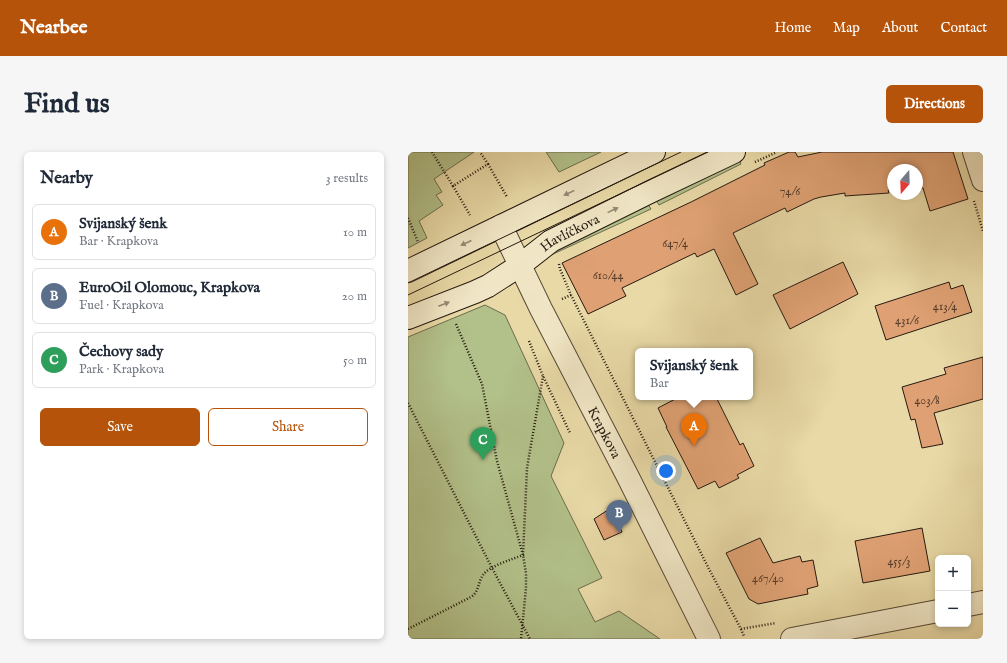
<!DOCTYPE html>
<html lang="en">
<head>
<meta charset="utf-8">
<style>
	:root { --surface:#fff; --page:#f6f6f7; --text:#1f2937; --muted:#747a83; --line:#e0e1e3; --accent:#b45309 }
	body { margin:0; font-family:"IM FELL English",serif; background:var(--page); color:var(--text) }
	.controls { position:absolute; right:12px; bottom:12px; display:grid; overflow:hidden; border-radius:6px; box-shadow:0 2px 6px #0003 }
	.controls button { width:36px; height:36px; display:grid; place-items:center; padding:0; border:0; border-bottom:1px solid var(--line); background:var(--surface); color:var(--text); font:20px sans-serif }
	.compass { position:absolute; left:479px; top:12px; width:36px; height:36px; border-radius:50%; background:var(--surface); box-shadow:0 2px 6px #0003; rotate:199deg }
	.you { position:absolute; left:258px; top:319px; width:14px; height:14px; margin:-10px; border:3px solid #fff; border-radius:50%; background:#1a73e8; box-shadow:0 0 0 6px #1a73e833 }
	.badge { display:grid; place-items:center; width:26px; height:26px; border-radius:50%; background:var(--accent); color:#fff; font-size:13px; font-weight:700 }
	.pin { position:absolute; translate:-50% -33px; filter:drop-shadow(0 1px 2px #0008) }
	.pin::after { content:''; position:absolute; top:21px; width:14px; height:12px; background:inherit; clip-path:polygon(0 0,100% 0,50% 100%) }
	.popup { position:absolute; left:227px; top:196px; width:118px; height:52px; box-sizing:border-box; display:grid; place-content:center; border-radius:6px; background:var(--surface); filter:drop-shadow(0 1px 3px #0005); font-size:13px; white-space:nowrap; color:var(--muted) }
	.popup b { font-size:15px; color:var(--text) }
	.popup::after { content:''; position:absolute; left:50%; top:100%; margin-left:-8px; border:8px solid transparent; border-top-color:var(--surface) }
	.list { margin:0; padding:0; list-style:none }
	h2 { display:flex; justify-content:space-between; align-items:center; height:52px; margin:0; padding:0 16px; font-size:17px }
	h2 small { font-size:13px; font-weight:400; color:var(--muted) }
	.list li { display:grid; grid-template-columns:26px 1fr auto; gap:12px; align-items:center; box-sizing:border-box; height:56px; margin:0 8px 8px; padding:0 8px; border:1px solid var(--line); border-radius:6px }
	.list b { display:block; font-size:15px; white-space:nowrap }
	.list p { margin:0; font-size:13px; white-space:nowrap; color:var(--muted) }
	.list em { font-size:13px; font-style:normal; color:var(--muted) }
	.actions { display:flex; gap:8px; padding:12px 16px }
	.actions a { flex:1; padding:9px 0; border:1px solid var(--accent); border-radius:6px; text-align:center; font-size:14px; color:var(--accent) }
	.actions .main { background:var(--accent); color:#fff }
	.map { position:relative; flex:none; width:575px; height:487px; overflow:hidden; border-radius:6px }
	header { display:flex; align-items:center; gap:24px; box-sizing:border-box; height:56px; padding:0 20px; background:var(--accent); color:#fff }
	header strong { font-size:19px }
	nav { display:flex; gap:22px; margin-inline-start:auto; font-size:14px }
	.intro { display:flex; align-items:center; justify-content:space-between; box-sizing:border-box; height:96px; padding:0 24px }
	h1 { margin:0; font-size:28px }
	.button { padding:10px 18px; border-radius:6px; background:var(--accent); color:#fff; font-size:14px; font-weight:700 }
	main { display:flex; gap:24px; padding:0 24px }
	aside { flex:1; background:var(--surface); border-radius:6px; box-shadow:0 2px 6px #0003 }
	.map>svg:first-child { display:block }
	.green { fill:#b2c089; stroke:#6c6c4d }
	.building { fill:#dfa173; stroke:#261911 }
	.lines { fill:none; stroke-linecap:round; stroke-linejoin:round }
	.street-casing { stroke:#564936; stroke-width:24 }
	.secondary-casing { stroke:#261911; stroke-width:24 }
	.path { stroke:#261911; stroke-width:2.5; stroke-dasharray:1 2; stroke-linecap:butt }
	.street { stroke:#f0e6c5; stroke-width:22 }
	.secondary { stroke:#f0e6c5; stroke-width:22 }
	.tram { stroke:#261911; stroke-width:1 }
	.oneway { fill:#958a74 }
	.labels { text-anchor:middle; stroke-width:3; stroke-linejoin:round; paint-order:stroke }
	.number-label { font-size:12px; fill:#543b2a }
	.street-label { font-size:14px; fill:#261911; stroke:#f0e6c5 }
</style>
</head>
<body>
<header>
<strong>Nearbee</strong>
<nav><a>Home</a><a>Map</a><a>About</a><a>Contact</a></nav>
</header>
<div class="intro"><h1>Find us</h1><a class="button">Directions</a></div>
<main>
<aside>
<h2>Nearby<small>3 results</small></h2>
<ul class="list">
<li><span class="badge" style="background:#e8710a">A</span><div><b>Svijanský šenk</b><p>Bar · Krapkova</p></div><em>10 m</em></li>
<li><span class="badge" style="background:#5c6f8a">B</span><div><b>EuroOil Olomouc, Krapkova</b><p>Fuel · Krapkova</p></div><em>20 m</em></li>
<li><span class="badge" style="background:#2e9e5b">C</span><div><b>Čechovy sady</b><p>Park · Krapkova</p></div><em>50 m</em></li>
</ul>
<div class="actions"><a class="main">Save</a><a>Share</a></div>
</aside>
<div class="map">
<svg width="575" height="487" viewBox="0 0 575 487">
	<rect width="100%" height="100%" fill="#e8d9a6"/>
	<filter id="stains"><feTurbulence type="fractalNoise" baseFrequency=".005" numOctaves="4"/><feColorMatrix values="0 0 0 0 .2 0 0 0 0 .09 0 0 0 0 .02 0 0 0 .5 -.17"/></filter>
	<radialGradient id="worn" r=".72"><stop offset=".6" stop-color="#630" stop-opacity="0"/><stop offset="1" stop-color="#630" stop-opacity=".3"/></radialGradient>
	<g class="green">
		<polygon points="0,0 66,0 26,27 34,40 28,43 35,53 11,69 19,86 0,96"/>
		<polygon points="138,0 193,0 151,20"/>
		<polygon points="330,5 333,12 251,53 246,45"/>
		<polygon points="238,49 243,57 143,103 144,98"/>
		<polygon points="77,153 97,163 156,291 143,324 194,426 170,437 187,470 211,459 252,487 0,487 0,185"/>
	</g>
	<g class="building">
		<polygon points="381,0 387,0 390,5 414,0 545,0 560,47 522,59 515,36 509,36 509,18 485,18 485,38 480,38 481,41 437,44 437,41 413,45 406,47 379,60 377,56 325,81 350,132 328,143 306,97 289,105 287,101 214,136 218,144 180,162 154,111 283,50 357,13 356,11"/>
		<polygon points="435,110 450,142 382,177 365,143"/>
		<polygon points="541,130 543,137 555,133 564,160 478,188 467,154"/>
		<polygon points="575,205 575,247 526,261 535,292 514,296 507,267 503,268 494,235 538,222 536,216"/>
		<polygon points="271,245 308,245 332,293 335,291 346,314 329,323 331,326 311,336 307,329 290,337 258,275 259,275 250,256"/>
		<polygon points="203,356 214,380 196,388 186,367"/>
		<polygon points="514,376 522,419 455,431 447,389"/>
		<polygon points="352,386 365,411 392,404 394,410 405,408 410,434 399,437 400,442 350,452 341,447 318,401"/>
	</g>
	<g class="lines">
		<defs>
			<g id="street">
				<polyline points="566,0 575,28"/>
				<path id="s1" d="M93,74L133,157L220,325L301,487"/>
				<polyline points="560,453 575,450"/>
				<polyline points="384,487 530,459"/>
			</g>
			<g id="secondary">
				<polyline points="0,119 246,0"/>
				<path id="s2" d="M0,166L67,140L80,134L111,114L143,89L242,40L326,0"/>
			</g>
		</defs>
		<use href="#street" class="street-casing"/>
		<use href="#secondary" class="secondary-casing"/>
		<g class="path">
			<polyline points="24,0 45,34 80,12 72,0"/>
			<polyline points="347,10 369,0"/>
			<polyline points="80,12 99,45"/>
			<polyline points="45,34 62,63"/>
			<polyline points="566,49 575,79"/>
			<polyline points="0,66 10,90"/>
			<polyline points="151,112 152,117 163,143 301,417 333,477 368,471"/>
			<polyline points="154,147 163,143"/>
			<polyline points="48,172 74,232 89,309 115,403 118,421 118,436 113,487"/>
			<polyline points="121,189 135,224 162,281"/>
			<polyline points="0,251 84,416 122,487"/>
			<path d="M0,477L63,445C71,440 70,430 75,423C81,414 105,407 115,403L119,316L135,224"/>
			<polyline points="333,477 336,484"/>
		</g>
		<use href="#street" class="street"/>
		<use href="#secondary" class="secondary"/>
		<g class="tram">
			<polyline points="0,131 273,0"/>
			<polyline points="0,143 300,0"/>
		</g>
	</g>
	<defs><path id="oneway-solid" d="M-6-.8H1V-3.2L6.5 0L1 3.2V.8H-6Z"/></defs>
	<g class="oneway">
		<use href="#oneway-solid" transform="translate(161 41) rotate(154)"/>
		<use href="#oneway-solid" transform="translate(205 58) rotate(-26)"/>
		<use href="#oneway-solid" transform="translate(58 91) rotate(155)"/>
		<use href="#oneway-solid" transform="translate(36 152) rotate(-21)"/>
	</g>
	<g class="labels">
		<g class="number-label">
			<text x="382" y="43">74/6</text>
			<text x="267" y="95">647/4</text>
			<text x="200" y="127">610/44</text>
			<text x="537" y="158">413/4</text>
			<text x="499" y="172">431/6</text>
			<text x="519" y="252">403/8</text>
			<text x="491" y="413">455/3</text>
			<text x="360" y="430">467/40</text>
		</g>
		<g class="street-label">
			<text dy="5" stroke="none"><textPath href="#s2" startOffset="184">Havlíčkova</textPath></text>
			<text dy="5" stroke="none"><textPath href="#s1" startOffset="231">Krapkova</textPath></text>
		</g>
	</g>
	<rect width="100%" height="100%" filter="url(#stains)"/>
	<rect width="100%" height="100%" fill="url(#worn)"/>
</svg>
<div class="controls">
<button>+</button>
<button>−</button>
</div>
<svg class="compass" viewBox="-18 -18 36 36"><path d="M0-13l5 13h-10z" fill="#e53935"/><path d="M0 13l5-13h-10z" fill="#747a83"/></svg>
<div class="you"></div>
<div class="pin badge" style="left:286px;top:294px;background:#e8710a">A</div>
<div class="popup"><b>Svijanský šenk</b>Bar</div>
<div class="pin badge" style="left:211px;top:381px;background:#5c6f8a">B</div>
<div class="pin badge" style="left:75px;top:308px;background:#2e9e5b">C</div>
</div>
</main>
</body>
</html>
